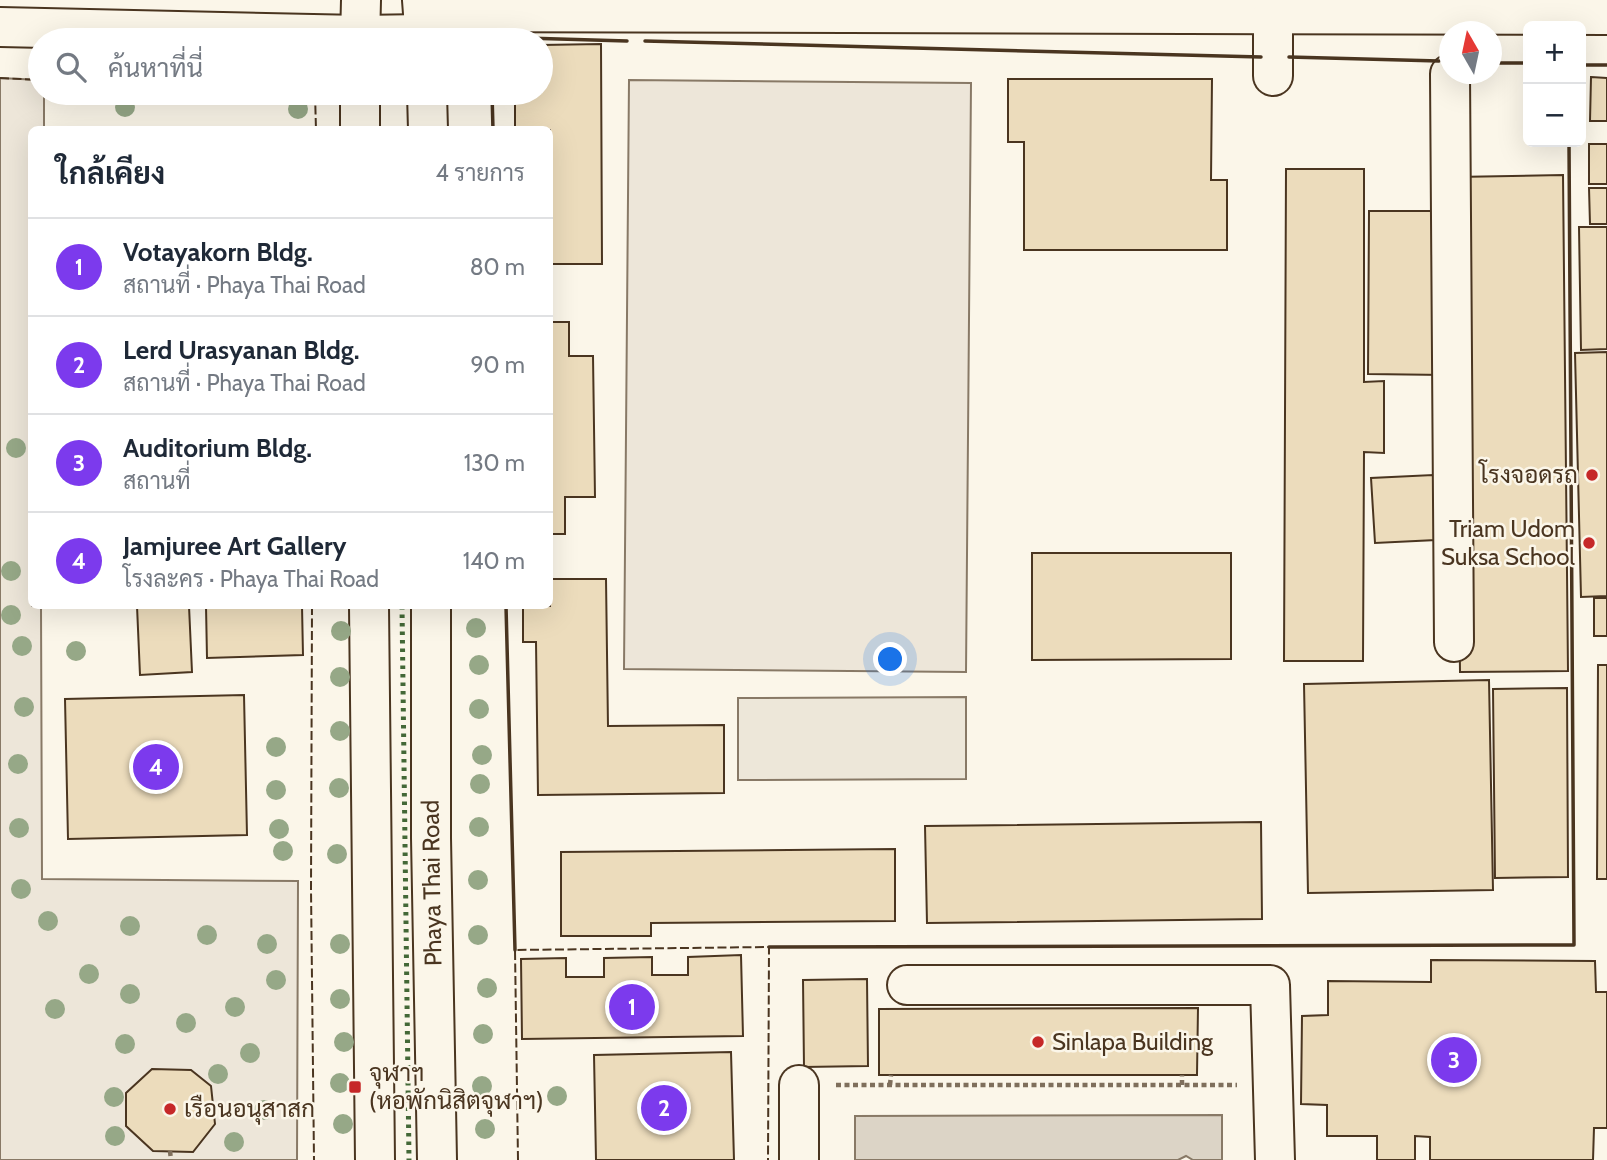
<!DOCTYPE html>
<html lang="th">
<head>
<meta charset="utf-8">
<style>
	:root { --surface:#fff; --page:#f2f2f3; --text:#1f2937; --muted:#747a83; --line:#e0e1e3; --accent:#7c3aed }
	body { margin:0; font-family:Cabin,Sarabun,sans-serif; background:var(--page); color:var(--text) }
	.controls { position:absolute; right:21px; top:21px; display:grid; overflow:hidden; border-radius:10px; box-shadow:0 7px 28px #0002 }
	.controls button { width:63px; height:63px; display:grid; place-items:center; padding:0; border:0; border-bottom:2px solid var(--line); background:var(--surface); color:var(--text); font:35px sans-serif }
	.compass { position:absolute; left:1439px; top:21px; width:63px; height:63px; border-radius:50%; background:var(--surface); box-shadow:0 7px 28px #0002; rotate:351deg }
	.you { position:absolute; left:891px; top:660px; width:24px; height:24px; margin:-18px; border:5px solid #fff; border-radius:50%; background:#1a73e8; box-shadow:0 0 0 10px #1a73e833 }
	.badge { display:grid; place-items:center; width:46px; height:46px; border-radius:50%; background:var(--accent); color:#fff; font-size:23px; font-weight:700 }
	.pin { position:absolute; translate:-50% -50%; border:4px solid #fff; box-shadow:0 2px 7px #0006 }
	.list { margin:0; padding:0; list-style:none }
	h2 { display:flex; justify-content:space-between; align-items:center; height:91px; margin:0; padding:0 28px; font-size:30px }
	h2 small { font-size:23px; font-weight:400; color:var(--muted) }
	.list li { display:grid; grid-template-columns:46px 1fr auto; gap:21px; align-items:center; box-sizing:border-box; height:98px; padding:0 28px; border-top:2px solid var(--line) }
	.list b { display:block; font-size:26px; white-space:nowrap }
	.list p { margin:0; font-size:23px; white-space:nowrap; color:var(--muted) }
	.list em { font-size:23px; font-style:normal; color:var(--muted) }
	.icon { flex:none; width:38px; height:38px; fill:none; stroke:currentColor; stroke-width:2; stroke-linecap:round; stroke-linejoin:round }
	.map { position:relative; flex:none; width:1607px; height:1160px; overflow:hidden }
	.search { position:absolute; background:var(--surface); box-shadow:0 7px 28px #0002; left:28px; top:28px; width:525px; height:77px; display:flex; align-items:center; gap:18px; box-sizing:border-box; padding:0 24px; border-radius:38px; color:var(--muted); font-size:26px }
	.panel { position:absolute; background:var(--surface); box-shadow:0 7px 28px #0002; left:28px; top:126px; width:525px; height:483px; border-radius:10px }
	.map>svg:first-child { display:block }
	.green { fill:#ede6d9; stroke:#887966; stroke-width:2 }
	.parking { fill:#ede7d9; stroke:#887966; stroke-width:2 }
	.water { fill:#dcd4c6; stroke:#887966; stroke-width:2 }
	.building { fill:#ecdcbc; stroke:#4a3520; stroke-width:2 }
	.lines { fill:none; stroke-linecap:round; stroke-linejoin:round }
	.minor-casing { stroke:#4a3520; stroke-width:42 }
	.major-casing { stroke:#4a3520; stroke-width:42 }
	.path { stroke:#7f6f5c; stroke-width:4.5; stroke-dasharray:5 3.5; stroke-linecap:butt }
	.minor { stroke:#fbf6e9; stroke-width:38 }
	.major { stroke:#fbf6e9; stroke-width:38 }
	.hedge { stroke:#436837; stroke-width:5; stroke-dasharray:3.5 5; stroke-linecap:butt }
	.fence { stroke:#4a3520; stroke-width:2; stroke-dasharray:9 3.5; stroke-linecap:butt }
	.wall { stroke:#4a3520; stroke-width:3.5 }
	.tree { fill:#96a887 }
	.poi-dot { fill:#c62828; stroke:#fbf6e9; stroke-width:2.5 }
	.labels { text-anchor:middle; stroke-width:5; stroke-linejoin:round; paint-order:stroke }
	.poi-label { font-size:24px; fill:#4a3520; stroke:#fbf6e9; text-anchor:start }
	.street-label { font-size:24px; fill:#4a3520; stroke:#fbf6e9 }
</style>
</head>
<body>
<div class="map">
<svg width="1607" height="1160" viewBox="0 0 1607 1160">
	<rect width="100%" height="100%" fill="#fbf6e9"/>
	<g class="green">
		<polygon points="0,78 40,80 40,93 44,93 44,129 32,130 32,606 41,606 42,879 298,881 297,1160 0,1160"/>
		<polygon points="629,80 971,83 966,672 624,669"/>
	</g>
	<polygon class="parking" points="966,697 966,779 738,780 738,698"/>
	<polygon class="water" points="1222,1115 1222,1160 1193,1160 1186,1156 1178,1160 855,1160 855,1116"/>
	<g class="building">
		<polygon points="601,44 602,264 550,264 550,130 515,130 515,93 541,93 541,45"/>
		<polygon points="1591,77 1607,78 1607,121 1590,121"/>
		<polygon points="1008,79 1212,79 1211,180 1227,180 1227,250 1024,250 1024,142 1008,142"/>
		<rect x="1589" y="144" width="18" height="40"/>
		<polygon points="1286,169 1364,169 1364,382 1384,381 1384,453 1364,452 1363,661 1284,661"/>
		<polygon points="1563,175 1568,671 1460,672 1455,177"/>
		<polygon points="1589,188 1607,188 1607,224 1590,224"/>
		<polygon points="1369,211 1446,211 1445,375 1368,374"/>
		<polygon points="1579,227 1607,227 1607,349 1581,350"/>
		<polygon points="550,322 569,322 569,356 593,356 595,497 565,497 565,534 550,534"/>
		<polygon points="1607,352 1607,596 1581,597 1575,353"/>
		<polygon points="1433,475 1436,540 1375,543 1371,478"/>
		<polygon points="1032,553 1231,553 1231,659 1032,660"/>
		<polygon points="550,579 606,579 608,726 724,725 724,793 538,795 536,642 523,642 523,606 550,606"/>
		<rect x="1594" y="598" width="13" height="38"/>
		<polygon points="137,606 189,606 192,672 140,675"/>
		<polygon points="206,606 302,606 303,655 207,658"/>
		<polygon points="1598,665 1607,665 1607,879 1597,879"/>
		<polygon points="1489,680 1493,890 1308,893 1304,684"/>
		<polygon points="1567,688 1568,877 1495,878 1493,689"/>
		<polygon points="244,695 247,835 68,839 65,699"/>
		<polygon points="1261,822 1262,919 927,923 925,826"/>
		<polygon points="895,849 895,921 651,923 651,936 561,936 561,852"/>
		<polygon points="741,955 743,1036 522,1039 521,959 566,958 566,977 604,977 604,958 652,957 652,975 688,975 688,957"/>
		<polygon points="1431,960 1595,961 1596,992 1607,992 1607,1128 1594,1128 1593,1160 1430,1160 1430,1137 1415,1136 1415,1160 1377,1160 1377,1136 1327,1136 1327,1105 1301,1104 1302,1016 1328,1015 1328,981 1431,982"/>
		<polygon points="867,979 868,1066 804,1067 803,980"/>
		<polygon points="1198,1008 1197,1075 879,1075 879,1009"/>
		<polygon points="731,1052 734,1160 596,1160 594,1055"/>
		<polygon points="152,1069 191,1070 211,1086 215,1124 193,1152 153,1151 126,1126 126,1093"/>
	</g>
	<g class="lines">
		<defs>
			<g id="minor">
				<polyline points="423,12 1607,15"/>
				<polyline points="0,27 360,35 424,34"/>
				<polyline points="1450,74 1454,642"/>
				<polyline points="1273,76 1273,14"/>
				<polyline points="907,985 1270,985 1275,1160"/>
				<polyline points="799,1160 799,1085"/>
			</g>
			<g id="major">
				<polyline points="422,0 425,40"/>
				<polyline points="360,40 361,0"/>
				<polyline points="360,93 360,130"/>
				<polyline points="427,93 428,130"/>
				<polyline points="369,606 375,1160"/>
				<polyline points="431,606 431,838 437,1160"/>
			</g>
		</defs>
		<use href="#minor" class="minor-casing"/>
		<use href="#major" class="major-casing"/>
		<g class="path">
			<polyline points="836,1085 1237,1085"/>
			<polyline points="890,1085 891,1075"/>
			<polyline points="1182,1085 1182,1075"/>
			<polyline points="170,1151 171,1160"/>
		</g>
		<use href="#minor" class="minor"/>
		<use href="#major" class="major"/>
		<polyline class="hedge" points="402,606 409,1160"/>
		<g class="fence">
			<polyline points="0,78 40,80"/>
			<polyline points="315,93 316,130"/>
			<polyline points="312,606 311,889 314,1160"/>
			<polyline points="518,1160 515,950 769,947 768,1160"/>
		</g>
		<g class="wall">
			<polyline points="490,40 490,37 627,41"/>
			<polyline points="645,41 1261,57"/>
			<polyline points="1289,57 1439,61"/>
			<polyline points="1492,63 1528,63"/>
			<polyline points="1581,65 1607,65"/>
			<polyline points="492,93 493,130"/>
			<polyline points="506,606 515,950"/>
			<polyline points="769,947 1574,945 1569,142"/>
		</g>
	</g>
	<g class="tree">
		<circle cx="125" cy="107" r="10"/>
		<circle cx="298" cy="109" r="10"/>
		<circle cx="16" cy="448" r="10"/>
		<circle cx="11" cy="571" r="10"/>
		<circle cx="11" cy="615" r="10"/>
		<circle cx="476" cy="628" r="10"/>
		<circle cx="341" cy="631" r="10"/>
		<circle cx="22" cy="646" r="10"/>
		<circle cx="76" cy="651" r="10"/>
		<circle cx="479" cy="665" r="10"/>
		<circle cx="340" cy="677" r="10"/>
		<circle cx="24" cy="707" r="10"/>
		<circle cx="479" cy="709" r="10"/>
		<circle cx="340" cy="731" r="10"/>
		<circle cx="276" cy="747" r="10"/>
		<circle cx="482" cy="755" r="10"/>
		<circle cx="18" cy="764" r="10"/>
		<circle cx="480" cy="784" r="10"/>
		<circle cx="339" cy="788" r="10"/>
		<circle cx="276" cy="790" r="10"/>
		<circle cx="479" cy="827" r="10"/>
		<circle cx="19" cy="828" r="10"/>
		<circle cx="279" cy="829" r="10"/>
		<circle cx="283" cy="851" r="10"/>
		<circle cx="337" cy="854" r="10"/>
		<circle cx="478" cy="880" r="10"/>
		<circle cx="21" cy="889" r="10"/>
		<circle cx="48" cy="921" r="10"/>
		<circle cx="130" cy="926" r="10"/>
		<circle cx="207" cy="935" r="10"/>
		<circle cx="478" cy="935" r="10"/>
		<circle cx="267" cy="944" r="10"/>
		<circle cx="340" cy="944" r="10"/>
		<circle cx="89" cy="974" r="10"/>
		<circle cx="276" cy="980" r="10"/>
		<circle cx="487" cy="988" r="10"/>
		<circle cx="130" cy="994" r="10"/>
		<circle cx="340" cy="999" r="10"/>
		<circle cx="235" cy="1007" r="10"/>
		<circle cx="55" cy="1009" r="10"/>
		<circle cx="186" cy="1023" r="10"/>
		<circle cx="483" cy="1034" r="10"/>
		<circle cx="344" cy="1042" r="10"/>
		<circle cx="125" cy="1044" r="10"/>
		<circle cx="250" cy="1053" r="10"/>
		<circle cx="218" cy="1074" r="10"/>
		<circle cx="340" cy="1083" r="10"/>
		<circle cx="482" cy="1086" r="10"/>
		<circle cx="557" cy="1096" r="10"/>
		<circle cx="114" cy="1097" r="10"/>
		<circle cx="264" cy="1110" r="10"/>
		<circle cx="343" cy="1124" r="10"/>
		<circle cx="485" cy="1129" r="10"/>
		<circle cx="115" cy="1136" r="10"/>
		<circle cx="234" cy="1142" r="10"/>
	</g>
	<g class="poi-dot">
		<circle cx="1592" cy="475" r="7"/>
		<circle cx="1589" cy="543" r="7"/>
		<circle cx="1038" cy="1042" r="7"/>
		<rect x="348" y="1080" width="14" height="14" rx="3.5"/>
		<circle cx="170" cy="1109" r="7"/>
	</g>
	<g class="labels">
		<g class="poi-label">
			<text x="1578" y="483" text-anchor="end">โรงจอดรถ</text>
			<text x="1575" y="537" text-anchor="end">Triam Udom<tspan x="1575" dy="28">Suksa School</tspan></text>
			<text x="1052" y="1050">Sinlapa Building</text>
			<text x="369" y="1081">จุฬาฯ<tspan x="369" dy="28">(หอพักนิสิตจุฬาฯ)</tspan></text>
			<text x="184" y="1117">เรือนอนุสาสก</text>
		</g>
		<g class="street-label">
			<text transform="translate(432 883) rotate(-91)" y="8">Phaya Thai Road</text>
		</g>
	</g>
</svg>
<div class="controls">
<button>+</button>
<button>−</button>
</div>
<svg class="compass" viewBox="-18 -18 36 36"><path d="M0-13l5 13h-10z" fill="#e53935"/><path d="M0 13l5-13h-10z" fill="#747a83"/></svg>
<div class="you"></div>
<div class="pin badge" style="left:632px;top:1007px">1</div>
<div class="pin badge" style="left:664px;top:1108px">2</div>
<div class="pin badge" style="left:1454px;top:1060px">3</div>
<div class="pin badge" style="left:156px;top:767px">4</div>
<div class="search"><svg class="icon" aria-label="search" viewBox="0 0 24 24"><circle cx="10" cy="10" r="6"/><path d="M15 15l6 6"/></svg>ค้นหาที่นี่</div>
<section class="panel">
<h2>ใกล้เคียง<small>4 รายการ</small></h2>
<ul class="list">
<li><span class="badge">1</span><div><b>Votayakorn Bldg.</b><p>สถานที่ · Phaya Thai Road</p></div><em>80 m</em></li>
<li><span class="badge">2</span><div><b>Lerd Urasyanan Bldg.</b><p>สถานที่ · Phaya Thai Road</p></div><em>90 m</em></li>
<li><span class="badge">3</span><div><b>Auditorium Bldg.</b><p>สถานที่</p></div><em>130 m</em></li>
<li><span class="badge">4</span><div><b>Jamjuree Art Gallery</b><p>โรงละคร · Phaya Thai Road</p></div><em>140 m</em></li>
</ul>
</section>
</div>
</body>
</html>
